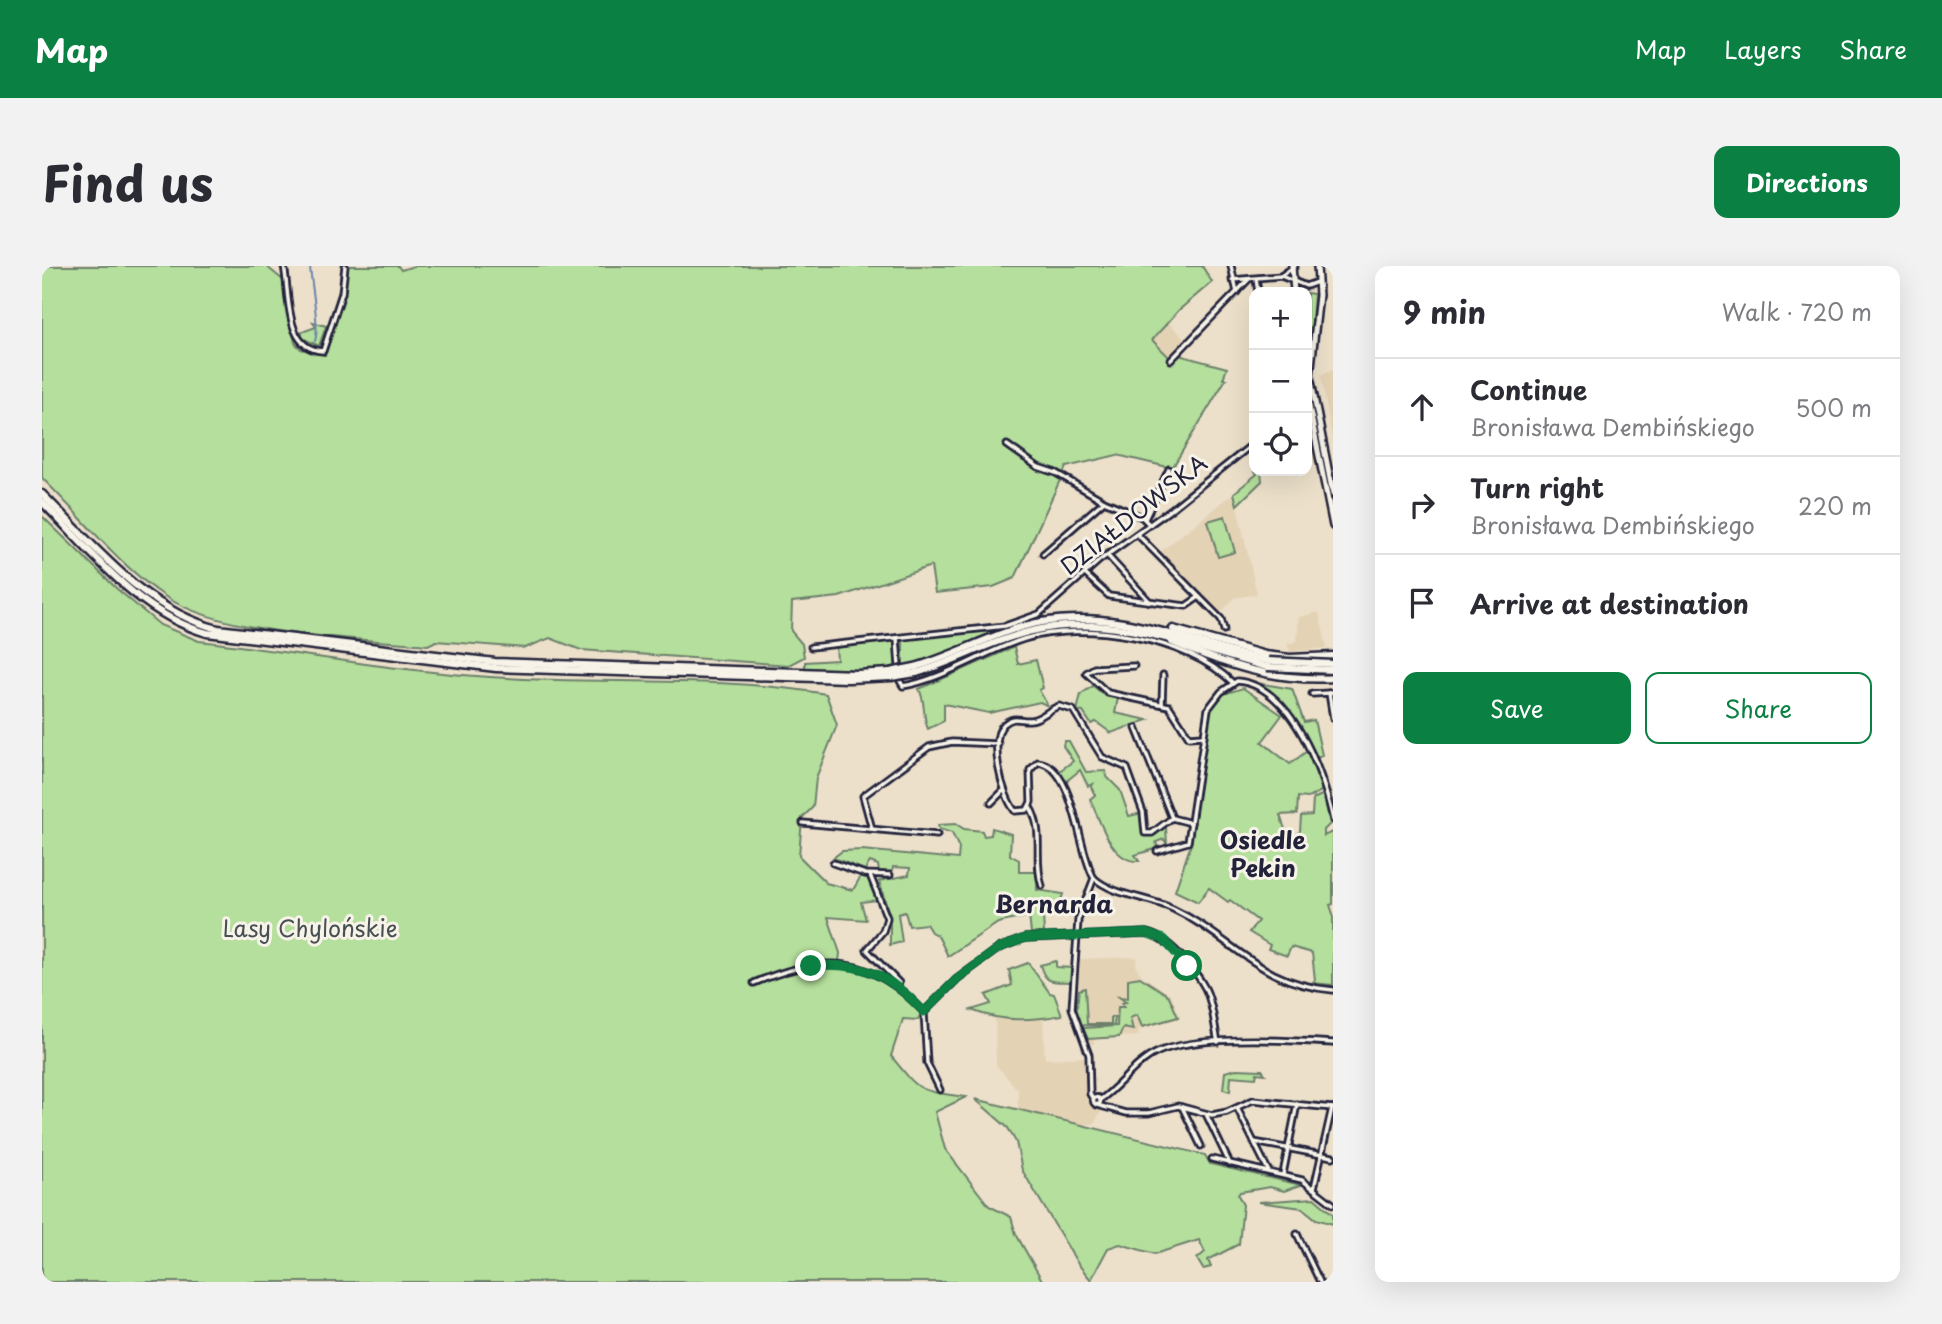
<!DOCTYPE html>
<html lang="en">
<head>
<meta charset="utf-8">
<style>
	:root { --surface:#fff; --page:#f2f2f3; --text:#2b2b33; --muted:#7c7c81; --line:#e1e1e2; --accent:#0b8043 }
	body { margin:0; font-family:"Playpen Sans",sans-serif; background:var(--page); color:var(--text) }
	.controls { position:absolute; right:21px; top:21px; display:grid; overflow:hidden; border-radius:14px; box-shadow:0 7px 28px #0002 }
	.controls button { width:63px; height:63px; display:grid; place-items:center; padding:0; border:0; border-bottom:2px solid var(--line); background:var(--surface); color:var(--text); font:35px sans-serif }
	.stop { position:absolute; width:21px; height:21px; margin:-16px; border:5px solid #0b8043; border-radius:50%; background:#fff }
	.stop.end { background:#0b8043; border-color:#fff; box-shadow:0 2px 7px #0008 }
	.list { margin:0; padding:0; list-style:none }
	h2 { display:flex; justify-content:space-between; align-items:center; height:91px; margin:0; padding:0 28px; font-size:30px }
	h2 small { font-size:23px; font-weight:400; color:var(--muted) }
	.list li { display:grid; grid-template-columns:46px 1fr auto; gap:21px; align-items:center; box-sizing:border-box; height:98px; padding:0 28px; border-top:2px solid var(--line) }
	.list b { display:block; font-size:26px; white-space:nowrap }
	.list p { margin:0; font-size:23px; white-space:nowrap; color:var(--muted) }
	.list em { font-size:23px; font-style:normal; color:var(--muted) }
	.actions { display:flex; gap:14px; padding:21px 28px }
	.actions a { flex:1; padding:16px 0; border:2px solid var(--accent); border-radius:14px; text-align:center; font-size:24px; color:var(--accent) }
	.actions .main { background:var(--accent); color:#fff }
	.icon { flex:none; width:38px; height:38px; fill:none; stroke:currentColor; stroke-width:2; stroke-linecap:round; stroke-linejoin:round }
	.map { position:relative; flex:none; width:1291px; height:1016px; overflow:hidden; border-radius:14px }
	header { display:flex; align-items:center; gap:42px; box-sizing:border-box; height:98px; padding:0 35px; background:var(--accent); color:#fff }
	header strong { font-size:33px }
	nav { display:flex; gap:38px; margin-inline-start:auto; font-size:24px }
	.intro { display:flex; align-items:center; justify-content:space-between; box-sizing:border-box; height:168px; padding:0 42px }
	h1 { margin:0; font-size:49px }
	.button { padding:18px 32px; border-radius:14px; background:var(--accent); color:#fff; font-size:24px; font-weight:700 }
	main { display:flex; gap:42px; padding:0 42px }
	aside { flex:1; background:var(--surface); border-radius:14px; box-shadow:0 7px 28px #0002 }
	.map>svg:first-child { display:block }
	.built { fill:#e4d2b5 }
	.green { fill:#b5df9c; stroke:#6c806c; stroke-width:2 }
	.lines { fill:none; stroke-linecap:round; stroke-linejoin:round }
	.stream { stroke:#6a84aa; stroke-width:2 }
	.street-casing { stroke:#22223b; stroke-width:9 }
	.primary-casing { stroke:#22223b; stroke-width:10 }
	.highway-casing { stroke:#22223b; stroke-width:11 }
	.street { stroke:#f7f3e8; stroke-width:3.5 }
	.primary { stroke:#f7f3e8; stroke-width:5 }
	.highway { stroke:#f7f3e8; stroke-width:6 }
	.highway-bridge-casing { stroke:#22223b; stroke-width:11; stroke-linecap:butt }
	.highway-bridge { stroke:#f7f3e8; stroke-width:6 }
	.route { stroke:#0b8043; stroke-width:9 }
	.labels { text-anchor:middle; stroke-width:6; stroke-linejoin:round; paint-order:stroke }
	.street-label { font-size:23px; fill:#22223b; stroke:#f7f3e8 }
	.park-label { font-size:23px; fill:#475153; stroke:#f7f3e8 }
	.neighbourhood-label { font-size:24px; font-weight:bold; fill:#22223b; stroke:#f7f3e8 }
</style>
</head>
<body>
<header>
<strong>Map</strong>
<nav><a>Map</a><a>Layers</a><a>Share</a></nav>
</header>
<div class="intro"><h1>Find us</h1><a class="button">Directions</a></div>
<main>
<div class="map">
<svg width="1291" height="1016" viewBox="0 0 1291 1016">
	<rect width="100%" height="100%" fill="#ece0ca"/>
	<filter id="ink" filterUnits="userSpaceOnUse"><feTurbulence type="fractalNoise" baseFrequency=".0143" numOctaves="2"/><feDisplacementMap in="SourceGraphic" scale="14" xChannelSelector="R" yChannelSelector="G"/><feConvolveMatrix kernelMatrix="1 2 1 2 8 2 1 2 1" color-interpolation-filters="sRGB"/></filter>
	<g filter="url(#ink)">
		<g class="built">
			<polygon points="1126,56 1145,75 1129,93 1110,74"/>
			<polygon points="1291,103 1291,177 1279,109"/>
			<polygon points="1192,227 1215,328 1192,332 1178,348 1117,287"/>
			<polygon points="1277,346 1285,382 1248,386 1245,378 1255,375 1257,351"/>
			<polygon points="1095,691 1094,700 1099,709 1129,729 1138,752 1096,764 1097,770 1052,772 1052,778 1047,778 1034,746 1038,693"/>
			<polygon points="1001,752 1003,793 1044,791 1048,837 1059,845 1052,858 1032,858 976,845 976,824 954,799 953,753"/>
		</g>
		<g class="green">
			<path d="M0,0H224L241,14L253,77L259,83L283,89L299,41L306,0H356L359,4L372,0H1160L1170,16L1137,44L1110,74L1128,92L1133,88L1185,102L1181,113H1184L1130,202L1075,189L1024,201L973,312L951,321L893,327L889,300L797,331L750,336L749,365L760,378L762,391L747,399L539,384L508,372L483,382L394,375L386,379C314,372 183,370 124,331C77,300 40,251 0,212Z"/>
			<polygon points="1265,27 1272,28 1265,119"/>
			<polygon points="271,56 284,60 277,80 260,72 260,66 274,61"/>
			<polygon points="1213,205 1219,205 1220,215 1195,239 1192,227 1215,208"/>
			<path d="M0,250L74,322L118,359L157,375C254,386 351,405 448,411C560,419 673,409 784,428L795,459L774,512L771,541L760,552L757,590L784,617L811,624L819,610L826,612L836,634L819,636L824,654L786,651L798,687L797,696H789V700C828,699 852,722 880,744L876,754L861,753L849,790C879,827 875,824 924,831L893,846L903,883L947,940L969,951L974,968L1001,1016H0Z"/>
			<polygon points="1183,250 1193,286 1176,291 1166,255"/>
			<polygon points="962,362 887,394 861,401 861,374"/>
			<polygon points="852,374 856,401 816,404 763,403 763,396 795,394 794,380"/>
			<path d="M972,381L976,398L994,394L1001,422L997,424L1006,440L998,436L947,447L902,438V455L886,463C880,449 884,436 877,423Z"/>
			<path d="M1215,417L1250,423L1262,456L1272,454L1280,489L1276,492C1259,462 1244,437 1215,417Z"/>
			<polygon points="1051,420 1064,430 1076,432 1073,447 1106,454 1069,467 1054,456 1049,458 1041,446 1035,445 1039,428"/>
			<polygon points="1201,422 1240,449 1220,476 1248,498 1265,485 1281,524 1266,532 1256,531 1255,548 1238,549 1244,566 1254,570 1258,565 1259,550 1270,549 1271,533 1282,528 1288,558 1282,564 1282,570 1290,566 1291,570 1291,638 1288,639 1291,648 1291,719 1270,717 1273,714 1270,687 1249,681 1245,690 1226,683 1228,679 1207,666 1216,655 1188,634 1186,636 1167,622 1156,636 1133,625 1149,578 1168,446 1175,430"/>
			<path d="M1022,475H1027L1044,506L1064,505L1065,511L1078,524L1087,550L1100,547V568L1112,570L1124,561L1125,579L1122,573L1114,576L1116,582L1093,589L1097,595C1069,597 1058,554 1048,533L1053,529L1049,521L1051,518L1046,520L1038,504L1022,517L1015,507L1031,495L1021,480Z"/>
			<polygon points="914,558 922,563 940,565 942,570 949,569 950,562 969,568 968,589 977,594 977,606 995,606 995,624 1021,628 1014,649 1001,650 1002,667 989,667 987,650 956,657 906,690 896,670 889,666 884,658 867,660 863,646 856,648 860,676 848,679 848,651 837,615 867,609 868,602 851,601 850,607 837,606 836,599 828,596 823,604 791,592 800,585 820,584 916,593 917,582 910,567 897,563 896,559"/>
			<path d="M1014,695V701L1031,702V716C1010,715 1004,719 998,699Z"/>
			<path d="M986,697L1008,727L1012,728L1020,749C987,755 960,756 929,744L949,738L944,729L970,719L967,704Z"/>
			<polygon points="1098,711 1127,730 1136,751 1100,761 1095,749 1088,752 1091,764 1081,762 1077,771 1046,773 1041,762 1075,760 1076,741 1082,741 1080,737 1084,736 1077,731 1086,732 1086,713"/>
			<polygon points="1043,722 1045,758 1069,758 1069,751 1073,751 1072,760 1039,759 1034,746 1037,724"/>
			<polygon points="1194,803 1220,804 1223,808 1215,807 1214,812 1189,810 1188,825 1181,823 1183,806"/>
			<polygon points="933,833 1163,889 1168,898 1259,919 1242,925 1228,921 1198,926 1196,929 1201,939 1197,978 1166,994 1169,1001 1161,1003 1155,993 1163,986 1157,974 1113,988 1078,978 1066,982 1049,1014 1036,998 980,904 974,876 966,862"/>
			<polygon points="1272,932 1291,948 1291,958 1274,953 1260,942 1216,936"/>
		</g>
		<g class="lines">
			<path class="stream" d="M268,0C269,18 278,61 273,75"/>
			<defs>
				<g id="street">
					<path d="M242,0C248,28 242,84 281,85L300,27L303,0"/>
					<polyline points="1189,0 1195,26"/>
					<polyline points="1239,10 1253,0"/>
					<polyline points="1214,13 1216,26"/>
					<polyline points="1190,14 1239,10 1264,20 1275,16"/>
					<polyline points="1129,94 1207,13"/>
					<polyline points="965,179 996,201 1014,207 1062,235 1100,251 1108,259"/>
					<polyline points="1103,253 1127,203"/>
					<polyline points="1095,268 1179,353 1182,364"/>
					<polyline points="1001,288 1062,235"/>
					<polyline points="1065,289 1108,336"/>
					<polyline points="1043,308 1067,330 1144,340 1157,331"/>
					<path d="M855,372L858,415L861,420C900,414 943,385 982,373C1041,354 1145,372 1190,416"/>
					<polyline points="769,381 963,360 997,348 1058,294 1128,244 1212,177"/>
					<polyline points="1092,400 1052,402 1044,407 1066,427 1127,440 1147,471 1161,470"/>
					<polyline points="1291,427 1287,427 1291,452"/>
					<polyline points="1270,428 1287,427"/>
					<polyline points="1120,438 1121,409"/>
					<polyline points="1094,462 1130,552"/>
					<polyline points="949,537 961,525"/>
					<path d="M988,541C1003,566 991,594 1000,620"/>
					<polyline points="1130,552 1149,557"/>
					<polyline points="761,557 895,569"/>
					<polyline points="830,563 821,530 887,481 910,476 956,478"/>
					<path d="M1115,585L1146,576L1166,443L1179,426L1195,415C1250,419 1282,509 1291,554"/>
					<polyline points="791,597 823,608 848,609"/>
					<polyline points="828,609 845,652 841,665 825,684 857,717"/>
					<path d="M1052,612C1036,586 1033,500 996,496L988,504L989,536L985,544L973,545C960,530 946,473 962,458C972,449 978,455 988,454C998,454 1007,443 1017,440L1031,444L1060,491L1085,502L1101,546L1103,567H1110L1130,552"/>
					<path d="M1052,612C1072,630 1107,631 1131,643C1192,672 1216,718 1291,724"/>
					<path d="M712,717C782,687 829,689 882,746L915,713L957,682L983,672L1104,667C1126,671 1153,703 1163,722C1171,737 1172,759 1176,776"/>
					<polyline points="882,746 885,797 898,824"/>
					<circle cx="1055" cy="835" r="3.5"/>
					<polyline points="1051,833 1048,828 1047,789 1030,742 1036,654 1052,612"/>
					<path d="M1058,834C1077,821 1092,798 1112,788C1149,768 1248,774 1291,777"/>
					<polyline points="1055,839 1084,847 1107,847 1136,840 1170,849 1185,846 1211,834 1291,842"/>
					<polyline points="1140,841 1159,880"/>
					<polyline points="1195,842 1227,906"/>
					<polyline points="1164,848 1188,898"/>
					<polyline points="1212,876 1291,891"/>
					<polyline points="1170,893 1260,914 1291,938"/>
					<polyline points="1241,908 1255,838"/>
					<polyline points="1272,922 1290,842"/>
					<polyline points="1255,968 1278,1016"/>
				</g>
				<g id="primary">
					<polyline points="1250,0 1252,26"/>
					<polyline points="1275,0 1277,29 1268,110 1291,228"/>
					<polyline points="1265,130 1291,260"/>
				</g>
				<g id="highway">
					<path d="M0,228C53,280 102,344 176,363L453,396L815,408L848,406"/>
					<path d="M0,236C49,285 97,348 165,367L454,402L806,413L849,411"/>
					<polyline points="1131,363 1223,389 1248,392 1291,390"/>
					<path d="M1130,376C1182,398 1234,416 1291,412"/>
					<path d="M873,401C916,389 956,364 1000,356C1080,342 1150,379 1226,395"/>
					<path d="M874,407C913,396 950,374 990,365C1070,346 1149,381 1225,401"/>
				</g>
			</defs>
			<use href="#street" class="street-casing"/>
			<use href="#primary" class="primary-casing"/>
			<use href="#highway" class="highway-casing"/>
			<use href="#street" class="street"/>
			<use href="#primary" class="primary"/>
			<use href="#highway" class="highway"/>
			<defs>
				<g id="highway-bridge">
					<polyline points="1226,395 1291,398"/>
					<polyline points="1225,401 1291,404"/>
					<polyline points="848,406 873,401"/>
					<polyline points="849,411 874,407"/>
				</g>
			</defs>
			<use href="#highway-bridge" class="highway-bridge-casing"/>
			<use href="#highway-bridge" class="highway-bridge"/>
		</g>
	</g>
	<g class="lines" filter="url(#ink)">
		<path class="route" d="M769,700C821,696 847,708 882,746L915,713L957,682L983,672L1104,667L1121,673L1145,700"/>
	</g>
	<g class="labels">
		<g class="street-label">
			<text transform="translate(1092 249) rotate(-38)" y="8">DZIAŁDOWSKA</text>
		</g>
		<g class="park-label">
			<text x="268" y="671">Lasy Chylońskie</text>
		</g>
		<g class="neighbourhood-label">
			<text x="1221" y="583">Osiedle<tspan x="1221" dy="28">Pekin</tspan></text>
			<text x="1012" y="647">Bernarda</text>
		</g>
	</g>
</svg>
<div class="controls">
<button>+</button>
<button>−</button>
<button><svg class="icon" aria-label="locate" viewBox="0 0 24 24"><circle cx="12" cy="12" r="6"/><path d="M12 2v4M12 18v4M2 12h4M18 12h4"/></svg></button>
</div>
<div class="stop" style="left:1145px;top:700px"></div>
<div class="stop end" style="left:769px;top:700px"></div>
</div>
<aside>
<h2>9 min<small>Walk · 720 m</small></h2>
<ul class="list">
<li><svg class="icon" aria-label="ahead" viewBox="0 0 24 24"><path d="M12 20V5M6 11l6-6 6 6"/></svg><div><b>Continue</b><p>Bronisława Dembińskiego</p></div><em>500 m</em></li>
<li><svg class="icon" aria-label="right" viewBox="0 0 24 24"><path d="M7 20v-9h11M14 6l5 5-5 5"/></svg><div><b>Turn right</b><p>Bronisława Dembińskiego</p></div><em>220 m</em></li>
<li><svg class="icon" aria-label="arrive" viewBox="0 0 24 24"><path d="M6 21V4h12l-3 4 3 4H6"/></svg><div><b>Arrive at destination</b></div></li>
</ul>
<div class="actions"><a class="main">Save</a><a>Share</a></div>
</aside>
</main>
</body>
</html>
